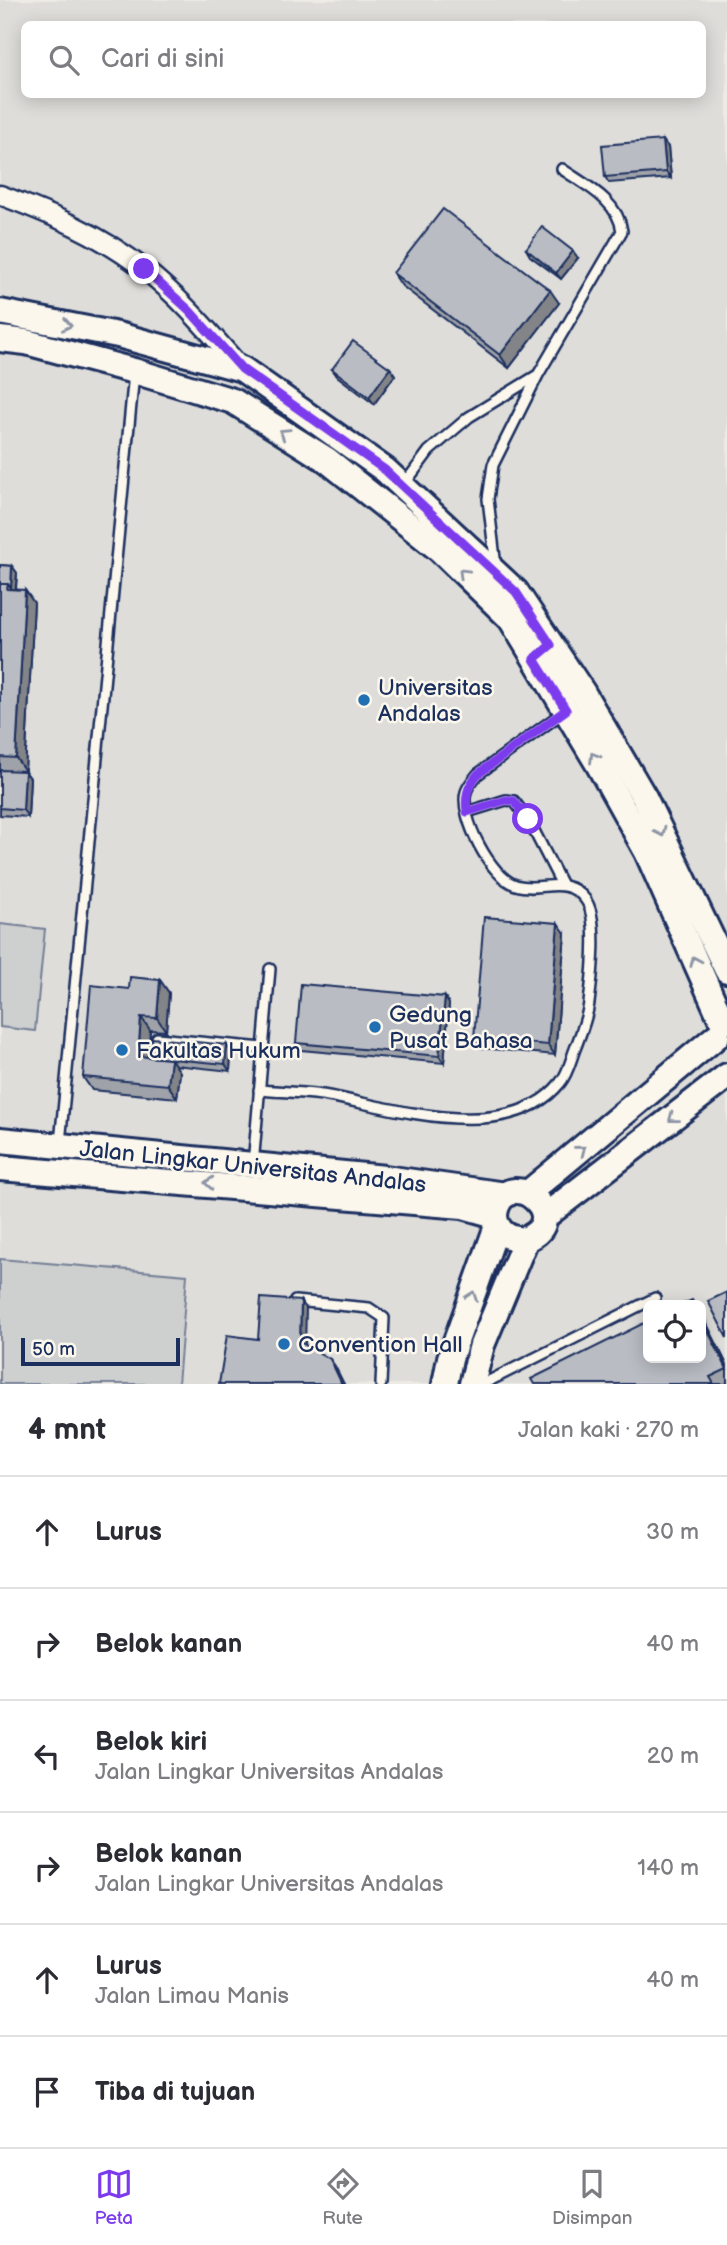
<!DOCTYPE html>
<html lang="id">
<head>
<meta charset="utf-8">
<style>
	:root { --surface:#fff; --page:#f7f7f7; --text:#2b2b33; --muted:#7c7c81; --line:#e1e1e2; --accent:#7c3aed }
	body { margin:0; font-family:"Balsamiq Sans",sans-serif; background:var(--page); color:var(--text) }
	.controls { position:absolute; right:21px; bottom:21px; display:grid; overflow:hidden; border-radius:10px; box-shadow:0 4px 18px #0003 }
	.controls button { width:63px; height:63px; display:grid; place-items:center; padding:0; border:0; border-bottom:2px solid var(--line); background:var(--surface); color:var(--text); font:35px sans-serif }
	.scale { position:absolute; left:21px; bottom:18px; width:159px; box-sizing:border-box; padding-left:7px; border:4px solid #1b2f5e; border-top:0; font-size:19px; line-height:24px; white-space:nowrap; color:#1b2f5e; -webkit-text-stroke:5px #fbf7ec; paint-order:stroke }
	.stop { position:absolute; width:21px; height:21px; margin:-16px; border:5px solid #7c3aed; border-radius:50%; background:#fff }
	.stop.end { background:#7c3aed; border-color:#fff; box-shadow:0 2px 7px #0008 }
	.list { margin:0; padding:0; list-style:none }
	h2 { display:flex; justify-content:space-between; align-items:center; height:91px; margin:0; padding:0 28px; font-size:30px }
	h2 small { font-size:23px; font-weight:400; color:var(--muted) }
	.list li { display:grid; grid-template-columns:46px 1fr auto; gap:21px; align-items:center; box-sizing:border-box; height:112px; padding:0 28px; border-top:2px solid var(--line) }
	.list b { display:block; font-size:26px; white-space:nowrap }
	.list p { margin:0; font-size:23px; white-space:nowrap; color:var(--muted) }
	.list em { font-size:23px; font-style:normal; color:var(--muted) }
	.icon { flex:none; width:38px; height:38px; fill:none; stroke:currentColor; stroke-width:2; stroke-linecap:round; stroke-linejoin:round }
	.map { position:relative; flex:none; width:727px; height:1384px; overflow:hidden }
	.search { position:absolute; background:var(--surface); box-shadow:0 4px 18px #0003; left:21px; right:21px; top:21px; height:77px; display:flex; align-items:center; gap:18px; box-sizing:border-box; padding:0 24px; border-radius:10px; color:var(--muted); font-size:26px }
	.sheet { height:763px; background:var(--surface) }
	nav { display:flex; justify-content:space-around; align-items:center; box-sizing:border-box; height:98px; border-top:2px solid var(--line); background:var(--surface); font-size:19px; color:var(--muted) }
	nav a { display:grid; justify-items:center; gap:4px }
	nav .on { color:var(--accent) }
	.map>svg:first-child { display:block }
	.built { fill:#deddda; fill-rule:evenodd }
	.green { fill:#cecfcf; stroke:#747f96; stroke-width:2 }
	.lines { fill:none; stroke-linecap:round; stroke-linejoin:round }
	.lane-casing { stroke:#1b2f5e; stroke-width:14 }
	.street-casing { stroke:#1b2f5e; stroke-width:23 }
	.secondary-casing { stroke:#1b2f5e; stroke-width:30 }
	.lane { stroke:#fbf7ec; stroke-width:9 }
	.street { stroke:#fbf7ec; stroke-width:18 }
	.secondary { stroke:#fbf7ec; stroke-width:24 }
	.wall { fill:#9fa2a8; stroke:#1b2f5e; stroke-width:2 }
	.shaded-wall { fill:#828488; stroke:#1b2f5e; stroke-width:2 }
	.building { fill:#b9bcc3; stroke:#1b2f5e; stroke-width:2 }
	.oneway { stroke:#8b93a5 }
	.route { stroke:#7c3aed; stroke-width:9 }
	.poi-dot { fill:#1f6fb2; stroke:#fbf7ec; stroke-width:2.5 }
	.labels { text-anchor:middle; stroke-width:5; stroke-linejoin:round; paint-order:stroke }
	.poi-label { font-size:23px; fill:#1b2f5e; stroke:#fbf7ec; text-anchor:start }
	.street-label { font-size:23px; fill:#1b2f5e; stroke:#fbf7ec }
</style>
</head>
<body>
<div class="map">
<svg width="727" height="1384" viewBox="0 0 727 1384">
	<rect width="100%" height="100%" fill="#eeebe4"/>
	<filter id="ink" filterUnits="userSpaceOnUse"><feTurbulence type="fractalNoise" baseFrequency=".0143" numOctaves="2"/><feDisplacementMap in="SourceGraphic" scale="14" xChannelSelector="R" yChannelSelector="G"/><feConvolveMatrix kernelMatrix="1 2 1 2 8 2 1 2 1" color-interpolation-filters="sRGB"/></filter>
	<g filter="url(#ink)">
		<path class="built" d="M0,0H727V1384H0ZM24,24H702V94H24ZM648,1305H701V1358H648Z"/>
		<g class="green">
			<polygon points="0,924 45,929 35,1031 0,1027"/>
			<polygon points="0,1259 187,1275 178,1384 0,1384"/>
		</g>
		<g class="lines">
			<defs>
				<g id="lane">
					<polyline points="403,486 429,451 469,417 536,376"/>
					<path d="M496,567L488,499L493,465L538,375L622,231C618,200 585,185 562,169"/>
					<polyline points="467,812 506,800 514,801 528,819 562,885"/>
					<polyline points="157,1038 263,1048"/>
					<path d="M259,1090C282,1092 305,1092 328,1096C394,1108 509,1146 560,1083C568,1074 571,1059 575,1049C581,1033 587,1019 589,1003C592,979 600,918 585,899C566,874 540,893 516,885C491,878 459,816 466,792C468,785 473,780 478,774L565,711"/>
					<polyline points="60,1143 134,373"/>
					<polyline points="253,1165 270,969"/>
					<polyline points="295,1301 369,1308 384,1318 381,1384"/>
					<polyline points="483,1384 655,1298"/>
				</g>
				<path id="street" d="M0,195C51,214 101,235 144,269C181,298 211,334 242,369"/>
				<g id="secondary">
					<polyline points="0,312 118,335 242,369 385,470 516,592 583,693 644,797 727,970"/>
					<polyline points="0,339 26,342 134,371 233,401 327,460 439,549 511,619 597,762 647,852 723,1023"/>
					<polyline points="0,1140 385,1178 506,1195"/>
					<polyline points="0,1168 463,1206 495,1215"/>
					<polyline points="528,1193 717,1036"/>
					<polyline points="544,1217 727,1076"/>
					<polyline points="445,1384 450,1358 497,1226"/>
					<path d="M472,1384L482,1345L526,1239C574,1219 513,1165 497,1206C489,1227 507,1241 526,1239"/>
				</g>
			</defs>
			<use href="#lane" class="lane-casing"/>
			<use href="#street" class="street-casing"/>
			<use href="#secondary" class="secondary-casing"/>
			<use href="#lane" class="lane"/>
			<use href="#street" class="street"/>
			<use href="#secondary" class="secondary"/>
		</g>
		<g class="wall">
			<polygon points="668,147 671,178 609,183 605,177"/>
			<polygon points="526,249 578,258 561,279 530,256"/>
			<polygon points="393,273 559,303 509,368 402,286"/>
			<polygon points="390,368 395,375 374,404 337,376 332,369"/>
			<polygon points="0,565 12,566 17,573 16,590 25,590 34,603 25,771 30,778 28,817 0,815"/>
			<polygon points="565,933 555,1055 481,1048 474,1038"/>
			<polygon points="160,980 169,993 166,1031 150,1030 148,1057 231,1052 230,1071 175,1065 180,1072 177,1098 92,1090 83,1077"/>
			<polygon points="445,997 449,1004 444,1063 301,1050 296,1043"/>
			<polygon points="701,1312 727,1365 727,1384 534,1384 701,1358"/>
		</g>
		<g class="shaded-wall">
			<polygon points="663,140 668,147 671,178 666,172"/>
			<polygon points="573,251 578,258 561,279 556,273"/>
			<polygon points="550,290 559,303 509,368 500,355"/>
			<polygon points="390,368 395,375 374,404 369,397"/>
			<polygon points="12,566 17,573 15,595 11,588"/>
			<polygon points="25,590 34,603 25,771 16,758"/>
			<polygon points="25,771 30,778 28,817 23,810"/>
			<polygon points="558,923 565,933 555,1055 548,1045"/>
			<polygon points="160,980 169,993 166,1031 157,1018"/>
			<polygon points="445,997 449,1004 444,1063 439,1056"/>
			<polygon points="141,1017 150,1030 147,1069 138,1056"/>
			<polygon points="227,1045 231,1052 230,1071 225,1064"/>
			<polygon points="171,1059 180,1072 177,1098 168,1085"/>
			<polygon points="301,1301 306,1308 305,1348 300,1342"/>
			<polygon points="701,1312 727,1365 727,1370 701,1317"/>
			<polygon points="330,1359 335,1366 344,1384 341,1384"/>
		</g>
		<g class="building">
			<polygon points="663,140 666,172 605,177 602,145"/>
			<polygon points="443,209 550,290 500,355 393,273"/>
			<polygon points="542,227 573,251 556,273 526,249"/>
			<polygon points="353,341 390,368 369,397 332,369"/>
			<polygon points="0,565 12,566 11,588 8,584 0,584"/>
			<polygon points="0,584 8,584 7,589 25,590 16,758 0,757"/>
			<polygon points="0,770 25,771 23,810 0,808"/>
			<polygon points="484,917 558,923 548,1045 474,1038"/>
			<polygon points="130,977 160,980 157,1018 141,1017 138,1056 171,1059 168,1085 83,1077 91,985 129,989"/>
			<polygon points="301,984 445,997 439,1056 296,1043"/>
			<polygon points="152,1038 227,1045 225,1064 151,1057"/>
			<polygon points="727,1292 727,1338 708,1301"/>
			<polygon points="261,1298 301,1301 300,1342 330,1359 341,1382 341,1384 219,1384 227,1335 258,1339"/>
			<polygon points="692,1300 695,1305 681,1305"/>
			<polygon points="701,1317 727,1369 710,1377 714,1384 534,1384 531,1379 648,1321 648,1358 701,1358"/>
		</g>
		<defs><path id="oneway-chevron" d="M-2-3.5L2.5 0L-2 3.5" fill="none" stroke-width="1.6" stroke-linecap="round" stroke-linejoin="round" transform="scale(1.75)"/></defs>
		<g class="oneway">
			<use href="#oneway-chevron" transform="translate(67 325) rotate(11)"/>
			<use href="#oneway-chevron" transform="translate(284 433) rotate(-148)"/>
			<use href="#oneway-chevron" transform="translate(463 573) rotate(-136)"/>
			<use href="#oneway-chevron" transform="translate(594 757) rotate(-121)"/>
			<use href="#oneway-chevron" transform="translate(661 832) rotate(64)"/>
			<use href="#oneway-chevron" transform="translate(695 961) rotate(-114)"/>
			<use href="#oneway-chevron" transform="translate(673 1118) rotate(142)"/>
			<use href="#oneway-chevron" transform="translate(581 1150) rotate(-39)"/>
			<use href="#oneway-chevron" transform="translate(209 1183) rotate(-176)"/>
			<use href="#oneway-chevron" transform="translate(472 1296) rotate(-70)"/>
		</g>
	</g>
	<g class="lines" filter="url(#ink)">
		<path class="route" d="M144,269L189,310L242,369L385,470L403,487L516,592L551,645L534,659L566,710L478,774C467,787 465,796 467,812L506,800L514,801L528,819"/>
	</g>
	<g class="poi-dot">
		<circle cx="364" cy="700" r="7"/>
		<circle cx="375" cy="1027" r="7"/>
		<circle cx="122" cy="1050" r="7"/>
		<circle cx="284" cy="1344" r="7"/>
	</g>
	<g class="labels">
		<g class="poi-label">
			<text x="378" y="695">Universitas<tspan x="378" dy="26">Andalas</tspan></text>
			<text x="389" y="1022">Gedung<tspan x="389" dy="26">Pusat Bahasa</tspan></text>
			<text x="136" y="1058">Fakultas Hukum</text>
			<text x="298" y="1352">Convention Hall</text>
		</g>
		<g class="street-label">
			<text transform="translate(253 1166) rotate(6)" y="8">Jalan Lingkar Universitas Andalas</text>
		</g>
	</g>
</svg>
<div class="controls">
<button><svg class="icon" aria-label="locate" viewBox="0 0 24 24"><circle cx="12" cy="12" r="6"/><path d="M12 2v4M12 18v4M2 12h4M18 12h4"/></svg></button>
</div>
<div class="scale">50 m</div>
<div class="stop" style="left:528px;top:819px"></div>
<div class="stop end" style="left:144px;top:269px"></div>
<div class="search"><svg class="icon" aria-label="search" viewBox="0 0 24 24"><circle cx="10" cy="10" r="6"/><path d="M15 15l6 6"/></svg>Cari di sini</div>
</div>
<section class="sheet">
<h2>4 mnt<small>Jalan kaki · 270 m</small></h2>
<ul class="list">
<li><svg class="icon" aria-label="ahead" viewBox="0 0 24 24"><path d="M12 20V5M6 11l6-6 6 6"/></svg><div><b>Lurus</b></div><em>30 m</em></li>
<li><svg class="icon" aria-label="right" viewBox="0 0 24 24"><path d="M7 20v-9h11M14 6l5 5-5 5"/></svg><div><b>Belok kanan</b></div><em>40 m</em></li>
<li><svg class="icon" aria-label="left" viewBox="0 0 24 24"><path d="M17 20v-9H6M10 6l-5 5 5 5"/></svg><div><b>Belok kiri</b><p>Jalan Lingkar Universitas Andalas</p></div><em>20 m</em></li>
<li><svg class="icon" aria-label="right" viewBox="0 0 24 24"><path d="M7 20v-9h11M14 6l5 5-5 5"/></svg><div><b>Belok kanan</b><p>Jalan Lingkar Universitas Andalas</p></div><em>140 m</em></li>
<li><svg class="icon" aria-label="ahead" viewBox="0 0 24 24"><path d="M12 20V5M6 11l6-6 6 6"/></svg><div><b>Lurus</b><p>Jalan Limau Manis</p></div><em>40 m</em></li>
<li><svg class="icon" aria-label="arrive" viewBox="0 0 24 24"><path d="M6 21V4h12l-3 4 3 4H6"/></svg><div><b>Tiba di tujuan</b></div></li>
</ul>
</section>
<nav>
<a class="on"><svg class="icon" aria-label="map" viewBox="0 0 24 24"><path d="M3 6l6-2 6 2 6-2v14l-6 2-6-2-6 2zM9 4v14M15 6v14"/></svg>Peta</a>
<a><svg class="icon" aria-label="directions" viewBox="0 0 24 24"><path d="M12 3l9 9-9 9-9-9zM9 14v-3h6M13 9l2 2-2 2"/></svg>Rute</a>
<a><svg class="icon" aria-label="saved" viewBox="0 0 24 24"><path d="M7 4h10v16l-5-4-5 4z"/></svg>Disimpan</a>
</nav>
</body>
</html>
